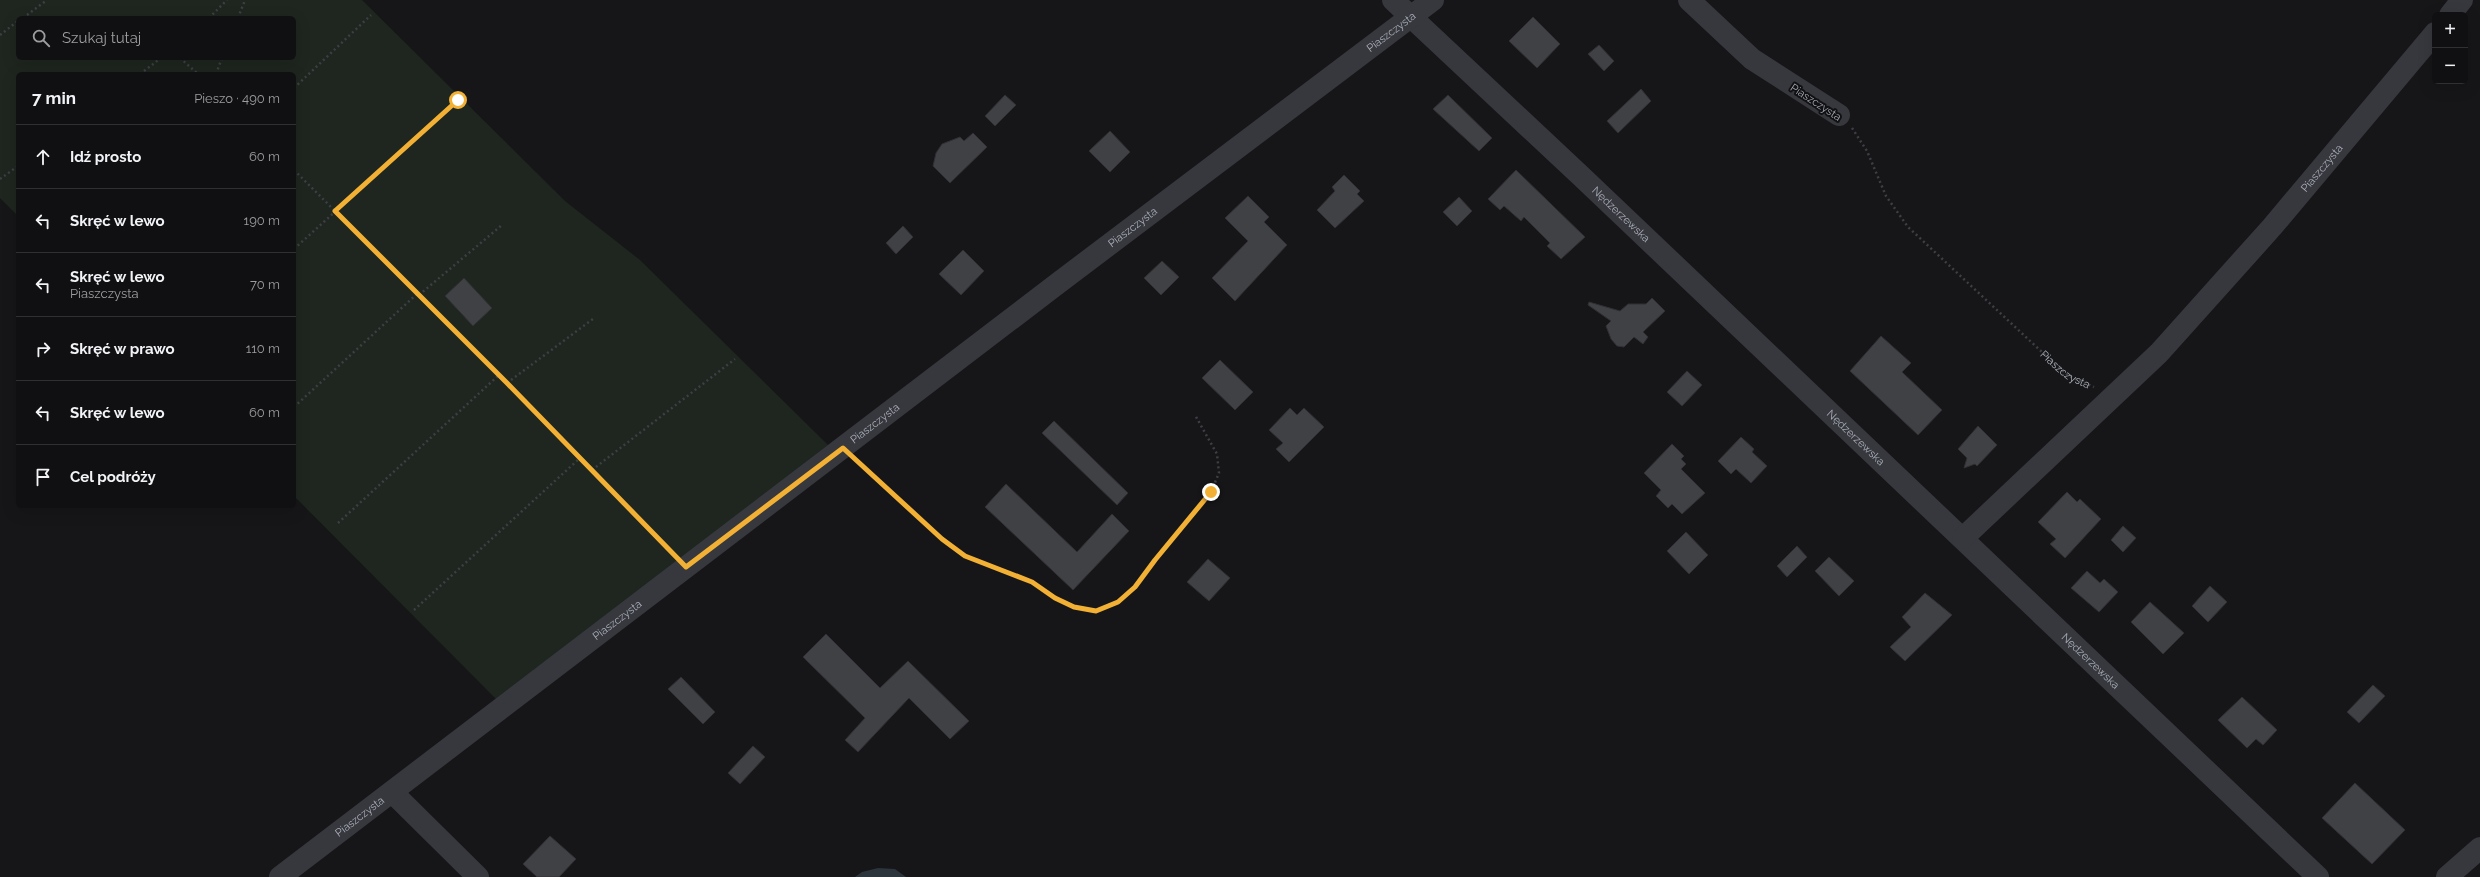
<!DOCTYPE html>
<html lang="pl">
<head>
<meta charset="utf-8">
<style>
	:root { --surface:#101012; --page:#19191b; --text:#f1f3f6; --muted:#9c9d9f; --line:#303032 }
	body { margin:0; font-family:Raleway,sans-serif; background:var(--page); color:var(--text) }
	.controls { position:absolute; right:12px; top:12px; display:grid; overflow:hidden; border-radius:6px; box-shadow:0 4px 16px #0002 }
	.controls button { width:36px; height:36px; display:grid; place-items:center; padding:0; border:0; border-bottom:1px solid var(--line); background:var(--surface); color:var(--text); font:20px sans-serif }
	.stop { position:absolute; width:12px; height:12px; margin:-9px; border:3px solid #f2b134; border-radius:50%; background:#fff }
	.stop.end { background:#f2b134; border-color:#fff; box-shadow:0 1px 4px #0008 }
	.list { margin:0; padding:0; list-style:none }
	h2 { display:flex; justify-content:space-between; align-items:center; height:52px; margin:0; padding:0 16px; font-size:17px }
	h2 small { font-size:13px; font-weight:400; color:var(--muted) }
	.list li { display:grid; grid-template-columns:26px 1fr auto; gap:12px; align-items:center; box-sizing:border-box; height:64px; padding:0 16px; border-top:1px solid var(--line) }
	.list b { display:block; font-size:15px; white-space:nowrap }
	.list p { margin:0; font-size:13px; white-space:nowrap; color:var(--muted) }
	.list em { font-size:13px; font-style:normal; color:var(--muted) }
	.icon { flex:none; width:22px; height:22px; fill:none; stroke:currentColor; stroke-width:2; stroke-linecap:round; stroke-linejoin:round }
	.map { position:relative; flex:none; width:2480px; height:877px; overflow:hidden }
	.search { position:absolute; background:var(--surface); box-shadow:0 4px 16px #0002; left:16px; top:16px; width:280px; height:44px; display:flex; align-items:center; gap:10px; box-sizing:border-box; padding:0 14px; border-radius:6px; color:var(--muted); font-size:15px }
	.panel { position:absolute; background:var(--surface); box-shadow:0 4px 16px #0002; left:16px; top:72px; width:280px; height:436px; border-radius:6px }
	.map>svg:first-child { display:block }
	.green { fill:#1e261f; fill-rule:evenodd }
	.water { fill:#2c353c }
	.building { fill:#404145; stroke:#303034 }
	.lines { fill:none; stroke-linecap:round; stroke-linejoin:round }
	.path { stroke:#3d3f44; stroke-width:2.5; stroke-dasharray:2 3; stroke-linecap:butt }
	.minor { stroke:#37383d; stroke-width:22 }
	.route { stroke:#f2b134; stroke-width:5 }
	.labels { text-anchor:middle; stroke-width:4; stroke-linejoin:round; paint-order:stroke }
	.street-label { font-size:11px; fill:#a8adb8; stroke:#111113 }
</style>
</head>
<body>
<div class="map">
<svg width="2480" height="877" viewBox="0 0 2480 877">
	<rect width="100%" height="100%" fill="#161618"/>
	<path class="green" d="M0,0H362L565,201L640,260L828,445L497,700L294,496V74H18V216L0,198ZM18,18H294V58H18Z"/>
	<polygon class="water" points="878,868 895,869 906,877 855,877 862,872"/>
	<g class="building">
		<polygon points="1533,17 1560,44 1537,68 1509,41"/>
		<polygon points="1599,45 1614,61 1604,71 1588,54"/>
		<polygon points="1641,89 1651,101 1618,133 1607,121"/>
		<polygon points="1005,95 1016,105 995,126 985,116"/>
		<polygon points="1448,95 1492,138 1479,151 1433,109"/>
		<polygon points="1110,131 1130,152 1110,172 1089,151"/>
		<polygon points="973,133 987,147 950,183 933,166 936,153 942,144 960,137 964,141"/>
		<polygon points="1516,170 1585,237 1561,259 1547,246 1550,243 1524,217 1521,221 1504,206 1500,210 1488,199"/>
		<polygon points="1344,175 1360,191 1357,194 1364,201 1335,228 1317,210 1335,191 1332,187"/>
		<polygon points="1248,196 1269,217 1264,222 1287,245 1235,301 1212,278 1248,241 1225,218"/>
		<polygon points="1459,197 1472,211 1457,226 1443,212"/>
		<polygon points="903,226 913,237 896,254 886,243"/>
		<polygon points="963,250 984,271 961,295 939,274"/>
		<polygon points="1162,261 1179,277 1161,295 1144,278"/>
		<polygon points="464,278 492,308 473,326 445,296"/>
		<polygon points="1652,298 1665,311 1643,332 1648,337 1643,344 1634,337 1624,347 1617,346 1611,339 1606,326 1611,321 1588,305 1589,302 1620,311 1628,304 1646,304"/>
		<polygon points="1881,336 1911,363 1902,372 1942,410 1918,435 1850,371"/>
		<polygon points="1220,360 1253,392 1235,410 1202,378"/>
		<polygon points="1687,371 1702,385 1682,406 1667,392"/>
		<polygon points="1290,408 1297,415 1304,408 1324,427 1289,462 1276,449 1283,443 1269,430"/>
		<polygon points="1054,421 1128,493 1117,505 1042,433"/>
		<polygon points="1978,426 1997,445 1977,466 1975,464 1964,468 1967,458 1958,449"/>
		<polygon points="1741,437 1754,449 1752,452 1767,466 1751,483 1736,469 1731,474 1718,461"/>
		<polygon points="1672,444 1684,456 1681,459 1686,464 1681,469 1705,493 1682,514 1672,504 1668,508 1656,496 1661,490 1644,473"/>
		<polygon points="1006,484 1077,552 1112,514 1129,531 1073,590 985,507"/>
		<polygon points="2067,492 2077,502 2080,499 2101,519 2065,558 2050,544 2056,539 2038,522"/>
		<polygon points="2123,526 2136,538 2123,552 2111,540"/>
		<polygon points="1686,532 1708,555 1689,574 1667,551"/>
		<polygon points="1797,546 1807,557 1787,577 1777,566"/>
		<polygon points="1829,557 1854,581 1839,596 1815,571"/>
		<polygon points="1208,559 1230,578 1209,601 1187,582"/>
		<polygon points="2087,571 2100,583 2104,579 2118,592 2099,612 2071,588"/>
		<polygon points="2210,586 2227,602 2208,622 2192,606"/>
		<polygon points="1925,593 1952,615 1905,661 1890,647 1911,627 1902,617"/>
		<polygon points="2150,602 2184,633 2163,654 2131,622"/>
		<polygon points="826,634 880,688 908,661 969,721 950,739 909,698 858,752 845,740 865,718 803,657"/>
		<polygon points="681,677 715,712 703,724 668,689"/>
		<polygon points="2373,685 2385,696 2359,723 2347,712"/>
		<polygon points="2242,697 2277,730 2263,745 2256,739 2247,748 2218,720"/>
		<polygon points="753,746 765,757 740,784 728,773"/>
		<polygon points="2355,783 2405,830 2372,864 2322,818"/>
		<polygon points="550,836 576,859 559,877 537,877 523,864"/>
	</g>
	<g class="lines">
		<g class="path">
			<polyline points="23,18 47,0"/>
			<polyline points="209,18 227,0"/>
			<polyline points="238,18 245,0"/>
			<polyline points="0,35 18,21"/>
			<polyline points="180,58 198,74"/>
			<polyline points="140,74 161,58"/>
			<polyline points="216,74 222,58"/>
			<polyline points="294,88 371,15"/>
			<path id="s1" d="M1852,128L1867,151L1886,196L1908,227L2058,367L2069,376L2094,387"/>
			<polyline points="294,170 507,383 673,554"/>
			<polyline points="0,179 18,166"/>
			<polyline points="294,249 458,100"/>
			<polyline points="419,295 502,225"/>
			<polyline points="507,383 593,319"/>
			<polyline points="294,407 418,293"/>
			<polyline points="858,461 942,539 965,556 1032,582 1055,598 1074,607 1096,611 1118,602 1135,587 1155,560 1211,492 1219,473 1217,454 1195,415"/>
			<polyline points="592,470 735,359"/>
			<polyline points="338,523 499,375"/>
			<polyline points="414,610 580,458"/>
		</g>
		<g class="minor">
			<path id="s2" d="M1393,0L1582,177L2318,877"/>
			<polyline points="1689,0 1752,59 1839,115"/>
			<polyline points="2450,15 2462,0"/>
			<path id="s3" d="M1963,538L2159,353L2272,227L2435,33"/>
			<polyline points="392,792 478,877"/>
			<path id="s4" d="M280,877L1057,284L1433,0"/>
			<polyline points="2447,877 2480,848"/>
		</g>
	</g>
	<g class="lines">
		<polyline class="route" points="458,100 335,211 507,383 686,567 843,448 942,539 965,556 1032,582 1055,598 1074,607 1096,611 1118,602 1135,587 1155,560 1211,492"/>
	</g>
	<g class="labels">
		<g class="street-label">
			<text dy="4" stroke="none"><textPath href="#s4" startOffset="1396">Piaszczysta</textPath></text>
			<text transform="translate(1816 102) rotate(33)" y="4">Piaszczysta</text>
			<text dy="4" stroke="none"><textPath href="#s3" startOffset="516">Piaszczysta</textPath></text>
			<text dy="4" stroke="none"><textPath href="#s2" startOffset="313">Nędzerzewska</textPath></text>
			<text dy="4" stroke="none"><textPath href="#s4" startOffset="1072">Piaszczysta</textPath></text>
			<text dy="4" stroke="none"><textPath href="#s1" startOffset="327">Piaszczysta</textPath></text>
			<text dy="4" stroke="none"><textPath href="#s4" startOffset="748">Piaszczysta</textPath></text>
			<text dy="4" stroke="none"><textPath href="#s2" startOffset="637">Nędzerzewska</textPath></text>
			<text dy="4" stroke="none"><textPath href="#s4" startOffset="424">Piaszczysta</textPath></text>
			<text dy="4" stroke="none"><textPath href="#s2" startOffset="961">Nędzerzewska</textPath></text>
			<text dy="4" stroke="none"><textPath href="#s4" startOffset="100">Piaszczysta</textPath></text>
		</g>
	</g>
</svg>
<div class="controls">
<button>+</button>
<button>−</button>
</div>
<div class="stop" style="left:458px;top:100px"></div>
<div class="stop end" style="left:1211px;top:492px"></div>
<div class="search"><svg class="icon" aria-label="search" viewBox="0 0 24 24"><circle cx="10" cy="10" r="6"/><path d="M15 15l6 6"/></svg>Szukaj tutaj</div>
<section class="panel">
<h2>7 min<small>Pieszo · 490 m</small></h2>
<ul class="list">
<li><svg class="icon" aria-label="ahead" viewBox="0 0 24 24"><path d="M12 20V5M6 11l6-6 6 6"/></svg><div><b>Idź prosto</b></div><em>60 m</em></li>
<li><svg class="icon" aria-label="left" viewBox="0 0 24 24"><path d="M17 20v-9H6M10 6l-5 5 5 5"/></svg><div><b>Skręć w lewo</b></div><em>190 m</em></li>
<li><svg class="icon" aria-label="left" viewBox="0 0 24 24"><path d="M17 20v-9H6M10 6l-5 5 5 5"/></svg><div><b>Skręć w lewo</b><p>Piaszczysta</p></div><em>70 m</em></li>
<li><svg class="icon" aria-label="right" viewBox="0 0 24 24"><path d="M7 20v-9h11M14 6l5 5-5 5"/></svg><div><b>Skręć w prawo</b></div><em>110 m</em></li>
<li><svg class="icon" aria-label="left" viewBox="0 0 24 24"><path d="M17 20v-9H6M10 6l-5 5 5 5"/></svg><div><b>Skręć w lewo</b></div><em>60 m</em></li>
<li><svg class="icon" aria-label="arrive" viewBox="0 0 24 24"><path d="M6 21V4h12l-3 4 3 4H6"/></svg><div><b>Cel podróży</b></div></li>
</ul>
</section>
</div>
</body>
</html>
